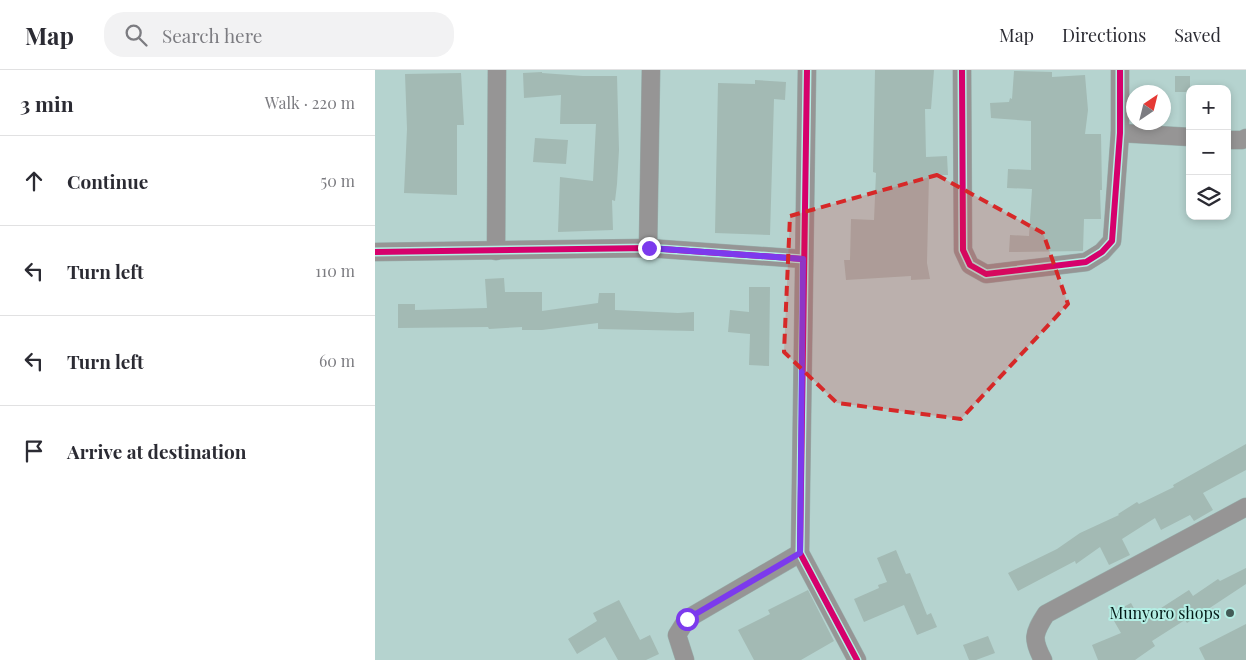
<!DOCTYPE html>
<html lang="en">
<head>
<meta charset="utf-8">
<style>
	:root { --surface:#fff; --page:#f2f2f3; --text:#2b2b33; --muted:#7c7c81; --line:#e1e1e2 }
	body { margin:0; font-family:"Playfair Display",serif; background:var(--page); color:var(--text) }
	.controls { position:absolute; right:15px; top:15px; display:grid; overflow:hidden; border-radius:10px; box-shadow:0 2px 8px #0003 }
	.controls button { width:45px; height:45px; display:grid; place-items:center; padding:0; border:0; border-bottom:1px solid var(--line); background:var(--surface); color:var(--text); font:25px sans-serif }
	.compass { position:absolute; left:751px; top:15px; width:45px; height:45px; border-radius:50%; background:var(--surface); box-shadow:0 2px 8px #0003; rotate:35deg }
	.stop { position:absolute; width:15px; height:15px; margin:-11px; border:4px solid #7c3aed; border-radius:50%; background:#fff }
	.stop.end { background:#7c3aed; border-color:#fff; box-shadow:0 1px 5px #0008 }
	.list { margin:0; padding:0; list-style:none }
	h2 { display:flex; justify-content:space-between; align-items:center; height:65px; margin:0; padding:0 20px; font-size:21px }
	h2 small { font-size:16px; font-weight:400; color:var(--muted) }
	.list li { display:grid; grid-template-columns:32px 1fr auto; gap:15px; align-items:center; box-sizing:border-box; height:90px; padding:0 20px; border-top:1px solid var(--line) }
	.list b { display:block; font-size:19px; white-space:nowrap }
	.list em { font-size:16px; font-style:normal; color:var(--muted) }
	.icon { flex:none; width:28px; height:28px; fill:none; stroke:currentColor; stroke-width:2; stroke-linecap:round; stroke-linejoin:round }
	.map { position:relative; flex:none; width:871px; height:590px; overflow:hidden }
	header { display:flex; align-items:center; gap:30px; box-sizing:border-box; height:70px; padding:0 25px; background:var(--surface); border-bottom:1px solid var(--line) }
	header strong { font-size:24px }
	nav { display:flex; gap:28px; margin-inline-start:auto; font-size:18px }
	.search { width:350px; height:45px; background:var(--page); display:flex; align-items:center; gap:12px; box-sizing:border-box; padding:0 18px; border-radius:20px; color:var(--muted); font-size:19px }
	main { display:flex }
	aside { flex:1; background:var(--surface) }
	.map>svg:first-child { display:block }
	.building { fill:#a3bab4 }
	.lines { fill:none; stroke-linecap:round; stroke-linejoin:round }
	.minor-casing { stroke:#98afac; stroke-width:19 }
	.minor { stroke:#969595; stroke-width:18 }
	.cycleway-casing { stroke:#b4eee4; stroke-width:9 }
	.cycleway { stroke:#d6006c; stroke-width:6 }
	.route { stroke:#7c3aed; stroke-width:6 }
	.marked { fill:#d62828; fill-opacity:0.2; stroke:#d62828; stroke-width:4; stroke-dasharray:10 6; stroke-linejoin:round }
	.poi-dot { fill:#425b57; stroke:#b4eee4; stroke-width:2 }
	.labels { text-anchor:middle; stroke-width:4; stroke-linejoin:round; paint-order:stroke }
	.poi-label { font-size:16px; fill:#041a17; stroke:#b4eee4; text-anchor:end }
</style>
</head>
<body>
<header>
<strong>Map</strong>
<div class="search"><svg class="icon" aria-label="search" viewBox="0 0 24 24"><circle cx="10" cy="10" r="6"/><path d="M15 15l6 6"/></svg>Search here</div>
<nav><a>Map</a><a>Directions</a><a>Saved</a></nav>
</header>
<main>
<aside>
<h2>3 min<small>Walk · 220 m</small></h2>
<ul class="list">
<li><svg class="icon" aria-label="ahead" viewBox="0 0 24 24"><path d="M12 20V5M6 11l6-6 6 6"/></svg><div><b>Continue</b></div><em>50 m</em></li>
<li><svg class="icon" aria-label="left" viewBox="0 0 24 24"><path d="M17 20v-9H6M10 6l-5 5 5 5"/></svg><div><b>Turn left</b></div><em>110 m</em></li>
<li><svg class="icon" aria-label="left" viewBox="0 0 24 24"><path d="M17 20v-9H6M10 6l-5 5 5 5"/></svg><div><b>Turn left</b></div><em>60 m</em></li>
<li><svg class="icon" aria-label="arrive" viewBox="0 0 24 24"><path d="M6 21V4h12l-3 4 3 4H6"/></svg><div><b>Arrive at destination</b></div></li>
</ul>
</aside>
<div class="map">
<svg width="871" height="590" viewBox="0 0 871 590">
	<rect width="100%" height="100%" fill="#b5d3cf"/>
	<g class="building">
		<polygon points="500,0 559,0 556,39 550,39 551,87 572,86 573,105 554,105 552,193 555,209 536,210 536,206 471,210 469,190 475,190 476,149 499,150 501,103 498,102"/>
		<polygon points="639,1 677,2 677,7 710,5 713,40 710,64 726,64 727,120 725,120 726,149 709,149 708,181 634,182 635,165 654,166 657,119 632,118 633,99 656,100 656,51 616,48 615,33 634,32 635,28 637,29"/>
		<polygon points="167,2 167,3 208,6 242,6 244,80 242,114 240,131 237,130 238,160 183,162 185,107 218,111 221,54 185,54 186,25 149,28 148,3"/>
		<polygon points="86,3 89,55 82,55 82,125 29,123 32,59 30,4"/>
		<rect x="800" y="6" width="15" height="16"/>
		<polygon points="380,10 411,12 410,30 399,29 395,165 340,163 343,13 380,14"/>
		<polygon points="160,68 193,70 191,94 158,92"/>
		<polygon points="129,208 130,222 167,222 167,241 223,233 224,223 240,223 240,240 303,243 319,242 319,261 223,259 223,253 167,260 147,260 147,257 114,259 113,257 23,258 23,234 40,234 40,240 112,238 110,209"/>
		<polygon points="374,217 395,217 394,296 374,295 375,264 353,262 355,240 374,242"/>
		<polygon points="871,374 871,400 828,423 838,440 819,451 815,445 786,460 780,448 747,469 755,485 734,495 725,477 701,494 700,491 643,521 633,503 682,479 705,463 744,445 743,444 762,432 764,434 799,417 798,415"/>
		<polygon points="521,480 531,504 535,503 552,545 556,543 562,557 542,565 529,535 489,552 479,529 504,518 503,515 512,512 502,488"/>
		<polygon points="871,498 871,514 812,553 810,550 777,571 780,576 760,590 723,590 717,575 746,563 735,544 756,533 766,551 814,520 818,526 843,509 845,511"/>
		<polygon points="433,520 459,571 426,590 379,590 363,560 395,544 393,540"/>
		<polygon points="244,530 265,570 275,565 284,584 271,590 243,590 230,567 202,584 193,569 222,551 218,543"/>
		<polygon points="871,554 871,590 830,590 824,578"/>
		<polygon points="613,566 620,583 601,590 594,590 588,575"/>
	</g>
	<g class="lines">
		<defs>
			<g id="minor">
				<polyline points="432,0 425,483 482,590"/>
				<polyline points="587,0 588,180 595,195 611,204 711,192 727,182 737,171 745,63 745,0"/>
				<polyline points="745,63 815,67"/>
				<polyline points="852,70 867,70 871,68"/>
				<polyline points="273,178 276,0"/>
				<polyline points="121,181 122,0"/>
				<polyline points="0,182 273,178 428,189"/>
				<polyline points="310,590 302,565 312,549 425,483"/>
				<path d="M668,590C657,569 658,564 671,544L871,437"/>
			</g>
		</defs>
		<use href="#minor" class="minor-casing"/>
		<use href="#minor" class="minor"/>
		<defs>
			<g id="cycleway">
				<polyline points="432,0 425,483 482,590"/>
				<polyline points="587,0 588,180 595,195 611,204 711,192 727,182 737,171 745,63 745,0"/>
				<polyline points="0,182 273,178 428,189"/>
			</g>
		</defs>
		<use href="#cycleway" class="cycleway-casing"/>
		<use href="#cycleway" class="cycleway"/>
	</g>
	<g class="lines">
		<polyline class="route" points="274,178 428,189 425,483 312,549"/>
	</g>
	<path class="marked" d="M562,105L668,163L693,234L586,349L462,333L409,282L415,146Z"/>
	<circle class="poi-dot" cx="855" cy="543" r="5"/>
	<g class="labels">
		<g class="poi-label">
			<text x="845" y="549">Munyoro shops</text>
		</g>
	</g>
</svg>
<div class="controls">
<button>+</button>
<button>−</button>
<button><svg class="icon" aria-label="layers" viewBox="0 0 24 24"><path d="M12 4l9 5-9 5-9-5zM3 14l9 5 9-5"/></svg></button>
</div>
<svg class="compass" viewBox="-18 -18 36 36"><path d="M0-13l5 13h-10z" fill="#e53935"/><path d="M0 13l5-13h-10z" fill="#7c7c81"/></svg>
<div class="stop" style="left:312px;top:549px"></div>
<div class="stop end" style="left:274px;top:178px"></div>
</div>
</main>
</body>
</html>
